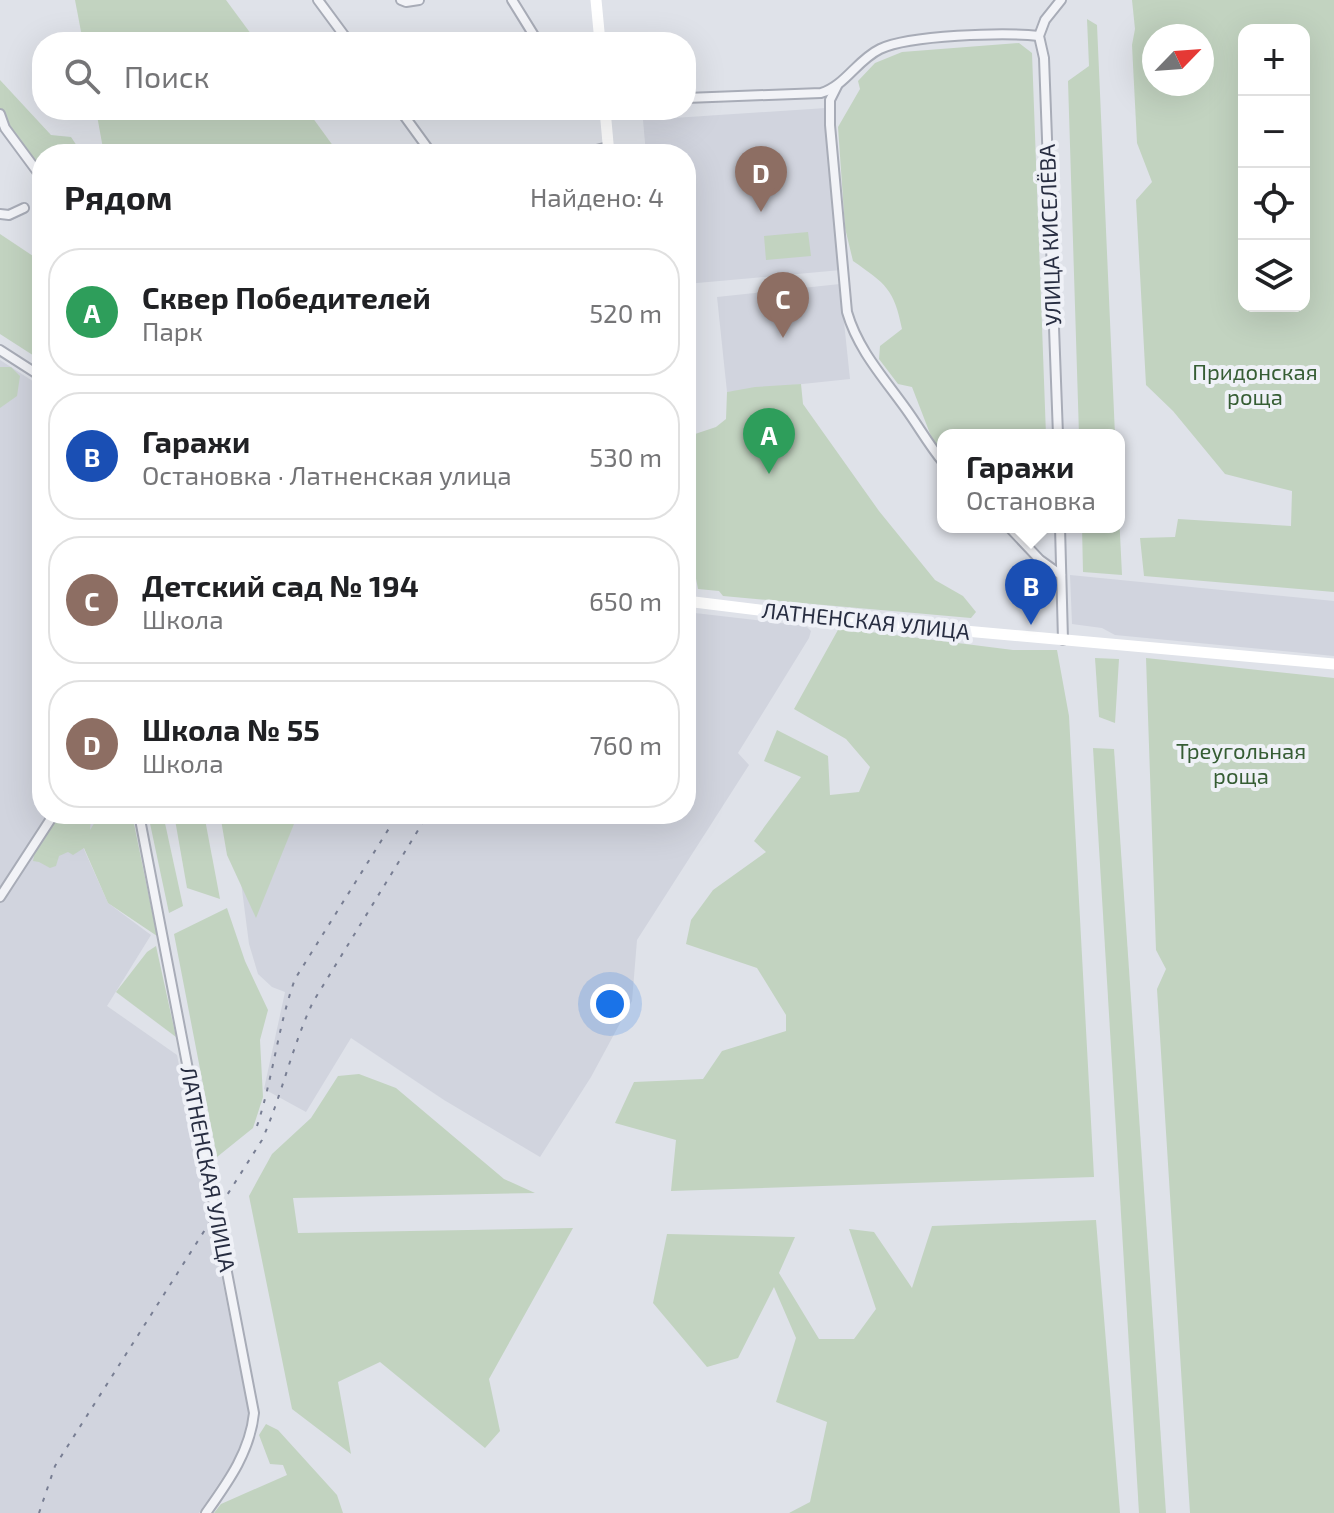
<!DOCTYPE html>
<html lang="ru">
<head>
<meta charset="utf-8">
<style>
	:root { --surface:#fff; --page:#f6f6f6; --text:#202124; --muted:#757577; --line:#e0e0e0; --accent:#d43e3f }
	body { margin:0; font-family:"Exo 2",sans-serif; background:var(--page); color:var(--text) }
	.controls { position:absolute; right:24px; top:24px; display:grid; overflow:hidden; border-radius:16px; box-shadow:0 8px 32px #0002 }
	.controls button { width:72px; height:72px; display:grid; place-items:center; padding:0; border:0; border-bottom:2px solid var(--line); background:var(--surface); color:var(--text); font:40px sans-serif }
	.compass { position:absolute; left:1142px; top:24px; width:72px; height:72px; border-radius:50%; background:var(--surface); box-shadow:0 8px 32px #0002; rotate:65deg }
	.you { position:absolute; left:610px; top:1004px; width:28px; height:28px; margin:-20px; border:6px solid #fff; border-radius:50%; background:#1a73e8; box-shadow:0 0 0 12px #1a73e833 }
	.badge { display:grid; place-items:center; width:52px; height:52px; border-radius:50%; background:var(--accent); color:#fff; font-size:26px; font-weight:700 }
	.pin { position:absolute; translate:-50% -66px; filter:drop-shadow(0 2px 4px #0008) }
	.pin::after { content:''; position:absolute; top:42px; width:28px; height:24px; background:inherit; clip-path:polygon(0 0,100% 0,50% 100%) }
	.popup { position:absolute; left:937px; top:429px; width:188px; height:104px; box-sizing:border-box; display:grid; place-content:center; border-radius:16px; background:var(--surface); filter:drop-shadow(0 2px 6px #0005); font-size:26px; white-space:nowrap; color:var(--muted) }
	.popup b { font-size:30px; color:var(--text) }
	.popup::after { content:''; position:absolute; left:50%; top:100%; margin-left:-16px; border:16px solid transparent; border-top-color:var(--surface) }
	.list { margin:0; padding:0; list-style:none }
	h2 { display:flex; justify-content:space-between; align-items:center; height:104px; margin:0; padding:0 32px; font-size:34px }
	h2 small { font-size:26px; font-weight:400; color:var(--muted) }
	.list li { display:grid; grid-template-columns:52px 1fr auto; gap:24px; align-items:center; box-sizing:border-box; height:128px; margin:0 16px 16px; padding:0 16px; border:2px solid var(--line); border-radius:32px }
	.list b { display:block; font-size:30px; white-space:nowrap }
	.list p { margin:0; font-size:26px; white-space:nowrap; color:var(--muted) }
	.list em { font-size:26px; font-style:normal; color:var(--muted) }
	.icon { flex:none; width:44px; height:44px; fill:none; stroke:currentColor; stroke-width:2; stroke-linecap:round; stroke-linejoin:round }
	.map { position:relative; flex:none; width:1334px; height:1513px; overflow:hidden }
	.search { position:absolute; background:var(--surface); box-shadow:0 8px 32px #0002; left:32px; top:32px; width:664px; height:88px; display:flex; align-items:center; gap:20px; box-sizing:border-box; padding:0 28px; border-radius:32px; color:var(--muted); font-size:30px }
	.panel { position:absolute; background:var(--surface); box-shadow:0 8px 32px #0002; left:32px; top:144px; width:664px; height:680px; border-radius:32px }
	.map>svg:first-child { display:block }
	.built { fill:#d1d4de }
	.green { fill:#c2d3c0; fill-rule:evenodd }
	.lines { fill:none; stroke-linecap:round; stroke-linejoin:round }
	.street-casing { stroke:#a8acb7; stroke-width:12 }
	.street { stroke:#f2f3f7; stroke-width:8 }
	.secondary { stroke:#fff; stroke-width:11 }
	.rail { stroke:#787e93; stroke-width:2; stroke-dasharray:4 8; stroke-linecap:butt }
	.labels { text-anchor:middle; stroke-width:8; stroke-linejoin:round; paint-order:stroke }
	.street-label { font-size:22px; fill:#272d41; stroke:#eff1f7 }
	.park-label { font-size:22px; fill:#365d34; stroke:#eff1f7 }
</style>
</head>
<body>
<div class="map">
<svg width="1334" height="1513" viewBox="0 0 1334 1513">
	<rect width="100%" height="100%" fill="#dfe2e9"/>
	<g class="built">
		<polygon points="826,108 841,270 686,284 686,154 646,154 643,120"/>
		<polygon points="840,284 850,379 727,392 717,297"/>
		<polygon points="0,360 42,387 42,814 100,814 82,845 108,903 151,935 107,1006 177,1055 249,1414 244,1439 233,1462 199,1513 0,1513"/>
		<polygon points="1070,575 1334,601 1334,656 1115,635 1102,628 1072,624"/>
		<polygon points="686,612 806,626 811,631 809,638 738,753 749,765 637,940 632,1001 591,1077 540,1157 444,1100 351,1038 306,1112 264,1089 285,992 272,987 258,974 249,944 241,882 296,814 686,814"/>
	</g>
	<g class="green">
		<polygon points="75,0 226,0 257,42 83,42"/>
		<path d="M1132,0H1334V592L1144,576L1140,538L1175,537L1178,519L1291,526L1292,491L1225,474L1173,411L1146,385L1136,200L1152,182L1137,143L1132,45L1135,29ZM1244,30H1304V306H1244ZM1154,36H1202V84H1154Z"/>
		<polygon points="1087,19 1097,25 1115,435 1079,435 1068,81 1089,66"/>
		<path d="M1019,43L1032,53L1046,435H943V453L934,444L912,387L898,384L879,359L880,346L902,329C894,289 886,284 853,261L845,228L838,127L860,89L858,81L875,63L902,52Z"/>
		<polygon points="0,80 51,135 71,137 79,149 72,154 42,154 42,172 8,126 5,116 0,112"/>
		<polygon points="96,110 307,110 339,154 104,154"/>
		<polygon points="808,232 811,256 766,260 764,236"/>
		<polygon points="0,234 42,262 42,361 0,334"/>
		<polygon points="0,367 11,367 20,376 17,396 0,408"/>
		<polygon points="801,384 803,404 879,511 935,580 963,596 976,612 971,618 723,596 719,591 698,589 692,558 686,554 686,437 716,427 726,419 727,392 755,387"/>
		<polygon points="1119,514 1122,575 1083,572 1082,527 1119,527"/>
		<polygon points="839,628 1013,650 1057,650 1069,716 1094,1177 671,1191 676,1140 615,1123 634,1082 703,1079 722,1051 786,1031 786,1015 757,968 686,944 691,920 713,890 766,852 754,841 801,777 764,761 777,730 828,756 830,795 859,792 870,767 846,739 794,709"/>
		<polygon points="1095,658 1119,659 1115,723 1099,717"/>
		<polygon points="1146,658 1334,678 1334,1513 1190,1513 1157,989 1166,969 1156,950"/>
		<polygon points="1093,748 1114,749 1166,1513 1139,1513"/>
		<polygon points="57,814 91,817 90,830 100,814 132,814 157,936 108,903 84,848 73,855 68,852 59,856 56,866 50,868 39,862 33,861 35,851"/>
		<polygon points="148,814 163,814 183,906 169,913"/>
		<polygon points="174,814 204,814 220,899 187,888"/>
		<polygon points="220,814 298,814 256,918 227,855"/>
		<polygon points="227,908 245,961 268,1010 260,1040 263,1097 253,1128 217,1157 174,934"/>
		<polygon points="156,946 176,1037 116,992 147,952"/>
		<polygon points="359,1074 396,1088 504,1179 535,1193 293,1198 298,1233 573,1228 489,1379 500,1431 485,1448 380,1362 338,1382 351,1454 292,1409 249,1196 272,1154 311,1118 338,1076"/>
		<polygon points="1096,1220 1120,1513 789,1513 810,1502 827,1422 776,1402 796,1338 774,1287 738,1358 707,1367 653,1303 667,1234 795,1237 779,1273 819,1339 854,1339 876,1309 849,1229 874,1232 912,1288 932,1226"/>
		<polygon points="266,1424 278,1430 337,1495 343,1513 214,1513 221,1504 287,1475 283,1465 270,1464 259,1435"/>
	</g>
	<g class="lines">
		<defs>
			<g id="street">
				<polyline points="318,0 349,42"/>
				<polyline points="401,0 406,2 419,0"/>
				<polyline points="512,0 538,42"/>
				<path d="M837,86L830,100V125L847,312C858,350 884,378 906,409C919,427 929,445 943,462"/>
				<path d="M686,98L821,93C845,86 857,60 880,49C909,35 1005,32 1039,36"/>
				<polyline points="400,110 432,154"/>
				<polyline points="0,114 5,128 42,178"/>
				<polyline points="581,154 608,147"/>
				<polyline points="0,214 9,215 24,208"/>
				<polyline points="0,350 42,377"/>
				<polyline points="1058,435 1044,58 1039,36 1045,20 1061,0"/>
				<polyline points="1009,527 1040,560 1061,575"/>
				<polyline points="1060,527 1063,640"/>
				<path d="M139,814L254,1413C250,1452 228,1482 206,1513"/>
				<polyline points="0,897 54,814"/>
			</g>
		</defs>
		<use href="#street" class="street-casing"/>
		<use href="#street" class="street"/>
		<g class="secondary">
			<polyline points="596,0 600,42"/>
			<polyline points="605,110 609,154"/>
			<polyline points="686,601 832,619 1334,664"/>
		</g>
		<g class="rail">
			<path d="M257,1126C273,1078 278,1026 295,979L398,814"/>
			<path d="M39,1513L55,1466L262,1140C282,1095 292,1046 313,1002L428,814"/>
		</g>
	</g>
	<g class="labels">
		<g class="street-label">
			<text transform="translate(1050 235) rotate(-92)" y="8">УЛИЦА КИСЕЛЁВА</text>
			<text transform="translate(866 621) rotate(6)" y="8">ЛАТНЕНСКАЯ УЛИЦА</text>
			<text transform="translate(208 1169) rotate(79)" y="8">ЛАТНЕНСКАЯ УЛИЦА</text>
		</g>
		<g class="park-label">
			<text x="1255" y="380">Придонская<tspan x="1255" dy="25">роща</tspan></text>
			<text x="1241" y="759">Треугольная<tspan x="1241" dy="25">роща</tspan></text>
		</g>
	</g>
</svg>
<div class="controls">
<button>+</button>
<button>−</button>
<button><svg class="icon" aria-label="locate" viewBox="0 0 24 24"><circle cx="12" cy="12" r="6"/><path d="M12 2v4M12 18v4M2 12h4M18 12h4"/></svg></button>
<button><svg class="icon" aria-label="layers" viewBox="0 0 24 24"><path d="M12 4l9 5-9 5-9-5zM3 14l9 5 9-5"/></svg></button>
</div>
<svg class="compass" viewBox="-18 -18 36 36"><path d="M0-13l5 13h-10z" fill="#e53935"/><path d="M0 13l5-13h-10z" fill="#757577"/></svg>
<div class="you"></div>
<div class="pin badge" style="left:769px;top:474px;background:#2e9e5b">A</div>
<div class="pin badge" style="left:1031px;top:625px;background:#1a4fb4">B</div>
<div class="popup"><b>Гаражи</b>Остановка</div>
<div class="pin badge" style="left:783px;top:338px;background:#8d6e63">C</div>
<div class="pin badge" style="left:761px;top:212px;background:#8d6e63">D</div>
<div class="search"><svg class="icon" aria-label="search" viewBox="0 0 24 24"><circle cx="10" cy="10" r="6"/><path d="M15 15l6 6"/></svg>Поиск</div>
<section class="panel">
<h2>Рядом<small>Найдено: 4</small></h2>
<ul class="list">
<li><span class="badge" style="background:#2e9e5b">A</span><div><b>Сквер Победителей</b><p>Парк</p></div><em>520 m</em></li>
<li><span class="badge" style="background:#1a4fb4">B</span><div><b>Гаражи</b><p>Остановка · Латненская улица</p></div><em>530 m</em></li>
<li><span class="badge" style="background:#8d6e63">C</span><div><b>Детский сад № 194</b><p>Школа</p></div><em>650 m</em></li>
<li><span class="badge" style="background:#8d6e63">D</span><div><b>Школа № 55</b><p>Школа</p></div><em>760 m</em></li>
</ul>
</section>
</div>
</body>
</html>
